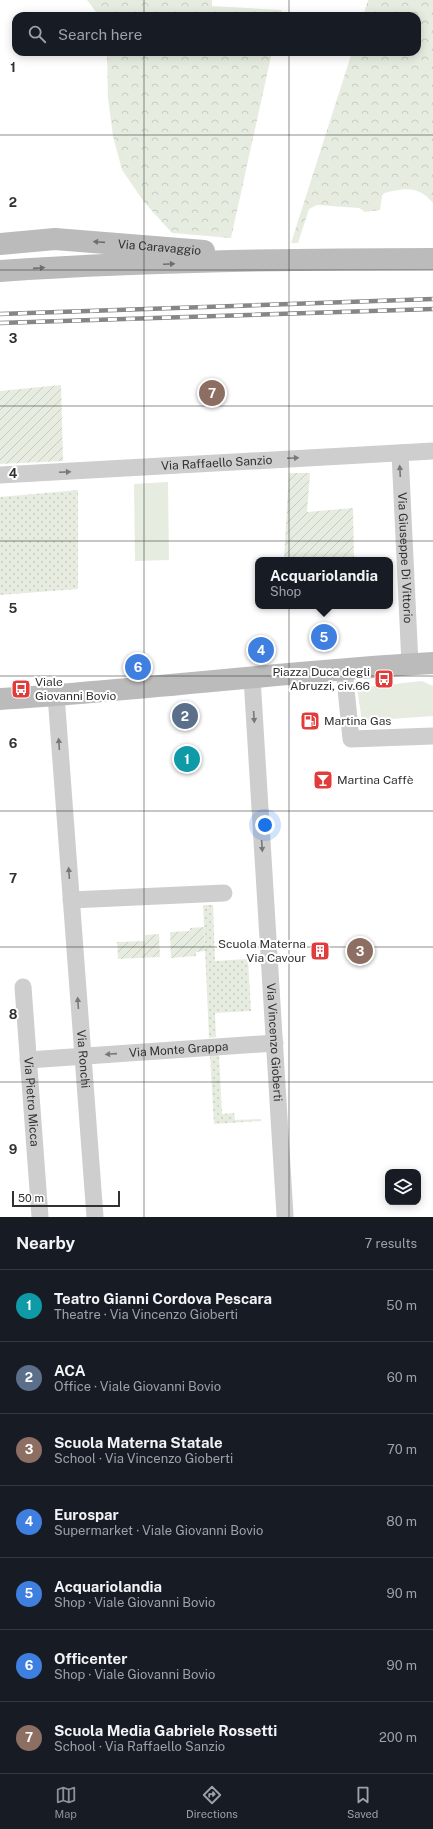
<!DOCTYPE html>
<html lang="en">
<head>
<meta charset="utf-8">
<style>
	:root { --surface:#171b24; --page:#20242c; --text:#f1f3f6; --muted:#9ea1a6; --line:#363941; --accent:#8c9099 }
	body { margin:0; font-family:"Public Sans",sans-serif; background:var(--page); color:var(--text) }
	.controls { position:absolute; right:12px; bottom:12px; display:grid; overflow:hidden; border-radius:8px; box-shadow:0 2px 10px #0003 }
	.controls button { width:36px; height:36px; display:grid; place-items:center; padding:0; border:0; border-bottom:1px solid var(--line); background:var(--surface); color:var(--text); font:20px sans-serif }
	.scale { position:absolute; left:12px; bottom:10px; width:108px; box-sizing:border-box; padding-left:4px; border:2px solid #313131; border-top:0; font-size:11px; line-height:14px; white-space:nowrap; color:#313131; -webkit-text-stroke:3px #fff; paint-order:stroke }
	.you { position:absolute; left:265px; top:825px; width:14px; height:14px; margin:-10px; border:3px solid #fff; border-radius:50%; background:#1a73e8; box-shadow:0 0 0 6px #1a73e833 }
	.badge { display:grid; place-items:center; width:26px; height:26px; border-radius:50%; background:var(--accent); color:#fff; font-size:13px; font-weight:700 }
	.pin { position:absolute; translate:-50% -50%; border:2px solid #fff; box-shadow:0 1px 4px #0006 }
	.popup { position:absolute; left:255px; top:557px; width:138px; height:52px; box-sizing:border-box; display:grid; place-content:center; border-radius:8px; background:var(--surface); filter:drop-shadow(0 1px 3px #0005); font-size:13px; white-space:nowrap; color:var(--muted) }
	.popup b { font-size:15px; color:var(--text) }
	.popup::after { content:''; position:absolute; left:50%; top:100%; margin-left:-8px; border:8px solid transparent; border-top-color:var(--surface) }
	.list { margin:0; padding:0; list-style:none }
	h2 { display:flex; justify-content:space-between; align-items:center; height:52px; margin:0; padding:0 16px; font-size:17px }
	h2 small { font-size:13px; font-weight:400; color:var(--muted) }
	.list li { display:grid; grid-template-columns:26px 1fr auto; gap:12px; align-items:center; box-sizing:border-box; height:72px; padding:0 16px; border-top:1px solid var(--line) }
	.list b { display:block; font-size:15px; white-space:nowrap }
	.list p { margin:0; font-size:13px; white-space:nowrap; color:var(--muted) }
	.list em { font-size:13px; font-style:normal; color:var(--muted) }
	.icon { flex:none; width:22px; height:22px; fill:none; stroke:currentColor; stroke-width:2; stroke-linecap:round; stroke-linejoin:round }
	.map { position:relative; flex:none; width:433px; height:1217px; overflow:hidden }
	.search { position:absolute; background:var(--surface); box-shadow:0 2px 10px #0003; left:12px; right:12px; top:12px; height:44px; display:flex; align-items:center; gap:10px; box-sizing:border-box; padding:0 14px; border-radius:12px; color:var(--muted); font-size:15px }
	.sheet { height:556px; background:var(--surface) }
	nav { display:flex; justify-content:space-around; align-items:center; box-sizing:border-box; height:56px; border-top:1px solid var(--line); background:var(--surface); font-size:11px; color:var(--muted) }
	nav a { display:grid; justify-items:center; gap:2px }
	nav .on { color:var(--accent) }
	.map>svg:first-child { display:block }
	.grass { fill:url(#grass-dots) }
	.forest { fill:url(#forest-crowns) }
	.park { fill:#e6ede0 }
	.garden { fill:url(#garden-furrows) }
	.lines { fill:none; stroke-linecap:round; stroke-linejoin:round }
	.street { stroke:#cecece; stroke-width:17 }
	.secondary { stroke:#bbb; stroke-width:22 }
	.rail-casing { stroke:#868686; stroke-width:4.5 }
	.rail { stroke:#fff; stroke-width:3; stroke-dasharray:9; stroke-linecap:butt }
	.oneway { fill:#6f6f6f }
	.oneway2 { fill:#787878 }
	.grid { fill:none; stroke:#313131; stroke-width:1; stroke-opacity:0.55 }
	.labels { text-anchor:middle; stroke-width:4; stroke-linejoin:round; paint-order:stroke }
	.street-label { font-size:12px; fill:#313131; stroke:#fff }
	.poi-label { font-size:12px; fill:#313131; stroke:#fff; text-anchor:start }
	.grid-label { font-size:13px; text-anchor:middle; font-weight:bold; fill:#313131; stroke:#fff; stroke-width:4; stroke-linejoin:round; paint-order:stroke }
</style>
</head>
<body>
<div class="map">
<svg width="433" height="1217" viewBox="0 0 433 1217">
	<defs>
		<pattern id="grass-dots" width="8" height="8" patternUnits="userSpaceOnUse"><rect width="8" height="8" fill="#e6ede0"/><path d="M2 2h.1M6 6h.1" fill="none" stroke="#c6ccc1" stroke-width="1.8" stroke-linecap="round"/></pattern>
		<pattern id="forest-crowns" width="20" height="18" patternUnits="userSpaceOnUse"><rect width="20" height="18" fill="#e6ede0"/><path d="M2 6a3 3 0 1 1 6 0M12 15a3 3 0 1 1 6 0" fill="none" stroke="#c6ccc1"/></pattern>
		<pattern id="garden-furrows" width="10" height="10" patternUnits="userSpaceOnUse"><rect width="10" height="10" fill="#e6ede0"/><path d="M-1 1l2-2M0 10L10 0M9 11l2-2" fill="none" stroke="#c6ccc1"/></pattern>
	</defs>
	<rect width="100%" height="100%" fill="#fff"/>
	<g class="grass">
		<polygon points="78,490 78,589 0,595 0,497"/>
		<polygon points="203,905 213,905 215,961 248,959 251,1011 215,1013 216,1037 209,1038"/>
		<polygon points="210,1055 219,1055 222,1114 234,1113 235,1120 261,1119 261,1121 214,1124"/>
	</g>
	<g class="forest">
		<polygon points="87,0 212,0 212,6 282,10 280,16 99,16"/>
		<path d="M368,0H433V203C418,185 405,188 384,193L382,196L380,210L365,212L359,208L317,205L309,209L298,243H291L352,52H417V16H363Z"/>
		<polygon points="107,52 272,52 231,238 172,233 144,202 122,170 113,136 108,98"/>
	</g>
	<g class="park">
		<polygon points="168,482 169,560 135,561 134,484"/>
		<polygon points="422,681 433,686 433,716 362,721 357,688"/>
	</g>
	<g class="garden">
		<polygon points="61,385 63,461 0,464 0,391"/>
		<polygon points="289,473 310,473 307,512 353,508 354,560 284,560"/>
		<polygon points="204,927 205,951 196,952 196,956 171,958 170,932 190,931 190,928"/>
		<polygon points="159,934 160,957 118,959 117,942 145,941 145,935"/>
	</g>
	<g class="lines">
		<g class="street">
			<path id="s1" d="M400,453L410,664"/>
			<path id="s2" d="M0,475L433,451"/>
			<polyline points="344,669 351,739 433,736"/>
			<path id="s3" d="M252,678L285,1215"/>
			<path id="s4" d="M56,695L95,1217"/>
			<polyline points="71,900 224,893"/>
			<path id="s5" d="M23,987L40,1217"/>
			<path id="s6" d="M28,1060L275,1043"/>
		</g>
		<g class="secondary">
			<path id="s7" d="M0,244L55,239L204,251"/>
			<path d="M0,271C144,261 289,259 433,259"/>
			<path d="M0,699C145,690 288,671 433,663"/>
		</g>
		<defs>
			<g id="rail">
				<polyline points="0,314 433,299"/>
				<polyline points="0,323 433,309"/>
			</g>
		</defs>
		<use href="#rail" class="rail-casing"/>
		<use href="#rail" class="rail"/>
	</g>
	<defs><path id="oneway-solid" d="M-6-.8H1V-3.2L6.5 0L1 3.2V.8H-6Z"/></defs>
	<g class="oneway">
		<use href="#oneway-solid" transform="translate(99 242) rotate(-176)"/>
		<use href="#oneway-solid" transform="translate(169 264) rotate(-2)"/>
		<use href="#oneway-solid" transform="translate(39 268) rotate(-4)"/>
	</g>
	<g class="oneway2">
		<use href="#oneway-solid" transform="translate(293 458) rotate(-3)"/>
		<use href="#oneway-solid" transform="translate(400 471) rotate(-93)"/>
		<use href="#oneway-solid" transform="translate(65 472) rotate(-3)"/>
		<use href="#oneway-solid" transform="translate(254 717) rotate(86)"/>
		<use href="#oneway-solid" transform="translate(59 744) rotate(-94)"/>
		<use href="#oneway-solid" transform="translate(262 846) rotate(86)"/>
		<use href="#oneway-solid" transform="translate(69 873) rotate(-94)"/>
		<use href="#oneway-solid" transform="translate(78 1003) rotate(-94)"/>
		<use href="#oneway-solid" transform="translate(111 1054) rotate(176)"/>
	</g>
	<path class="grid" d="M144,0V16M289,0V16M144,52V1217M289,52V1217M0,135H433M0,270H433M0,406H433M0,541H433M0,676H433M0,811H433M0,947H433M0,1082H433"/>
	<defs>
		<symbol id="bus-square" viewBox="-11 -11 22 22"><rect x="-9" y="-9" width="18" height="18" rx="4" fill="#e13b3a" stroke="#fff"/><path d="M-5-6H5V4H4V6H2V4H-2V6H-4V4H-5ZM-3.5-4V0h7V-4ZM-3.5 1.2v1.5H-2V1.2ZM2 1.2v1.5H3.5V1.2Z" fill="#fff"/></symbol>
		<symbol id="fuel-square" viewBox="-11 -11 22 22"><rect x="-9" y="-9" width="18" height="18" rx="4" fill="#e13b3a" stroke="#fff"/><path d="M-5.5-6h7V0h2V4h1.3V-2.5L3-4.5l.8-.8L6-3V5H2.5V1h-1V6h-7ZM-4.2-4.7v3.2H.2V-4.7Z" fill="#fff"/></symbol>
		<symbol id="bar-square" viewBox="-11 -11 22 22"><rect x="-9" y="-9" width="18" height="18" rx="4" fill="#e13b3a" stroke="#fff"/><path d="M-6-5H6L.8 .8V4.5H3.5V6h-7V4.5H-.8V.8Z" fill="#fff"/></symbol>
		<symbol id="building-square" viewBox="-11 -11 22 22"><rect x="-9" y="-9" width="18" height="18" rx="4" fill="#e13b3a" stroke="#fff"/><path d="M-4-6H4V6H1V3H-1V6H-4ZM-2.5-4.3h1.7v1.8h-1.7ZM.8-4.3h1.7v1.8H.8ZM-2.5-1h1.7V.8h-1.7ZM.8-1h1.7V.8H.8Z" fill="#fff"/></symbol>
	</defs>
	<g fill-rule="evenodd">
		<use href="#bus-square" x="373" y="668" width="22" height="22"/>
		<use href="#bus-square" x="10" y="678" width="22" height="22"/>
		<use href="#fuel-square" x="299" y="710" width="22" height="22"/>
		<use href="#bar-square" x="312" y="769" width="22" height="22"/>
		<use href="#building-square" x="309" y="940" width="22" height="22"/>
	</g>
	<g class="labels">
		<g class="street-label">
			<text dy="4" stroke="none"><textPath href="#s7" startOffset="160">Via Caravaggio</textPath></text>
			<text dy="4" stroke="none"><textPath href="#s2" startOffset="217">Via Raffaello Sanzio</textPath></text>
			<text dy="4" stroke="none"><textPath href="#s1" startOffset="105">Via Giuseppe Di Vittorio</textPath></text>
			<text dy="4" stroke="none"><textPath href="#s3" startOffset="365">Via Vincenzo Gioberti</textPath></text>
			<text dy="4" stroke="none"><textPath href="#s6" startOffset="151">Via Monte Grappa</textPath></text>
			<text dy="4" stroke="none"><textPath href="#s4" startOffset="365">Via Ronchi</textPath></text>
			<text dy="4" stroke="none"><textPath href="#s5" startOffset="115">Via Pietro Micca</textPath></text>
		</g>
		<g class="poi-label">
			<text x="370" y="676" text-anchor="end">Piazza Duca degli<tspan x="370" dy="14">Abruzzi, civ.66</tspan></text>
			<text x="35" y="686">Viale<tspan x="35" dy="14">Giovanni Bovio</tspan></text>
			<text x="324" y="725">Martina Gas</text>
			<text x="337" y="784">Martina Caffè</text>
			<text x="306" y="948" text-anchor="end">Scuola Materna<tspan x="306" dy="14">Via Cavour</tspan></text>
		</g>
	</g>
	<g class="grid-label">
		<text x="13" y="72">1</text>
		<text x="13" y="207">2</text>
		<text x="13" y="343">3</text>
		<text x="13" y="478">4</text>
		<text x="13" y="613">5</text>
		<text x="13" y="748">6</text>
		<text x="13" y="883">7</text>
		<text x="13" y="1019">8</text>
		<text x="13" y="1154">9</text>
	</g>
</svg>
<div class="controls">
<button><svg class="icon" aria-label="layers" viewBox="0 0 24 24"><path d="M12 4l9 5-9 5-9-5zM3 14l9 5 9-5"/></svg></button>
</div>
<div class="scale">50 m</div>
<div class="you"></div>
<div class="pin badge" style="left:187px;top:759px;background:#0f9aa8">1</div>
<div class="pin badge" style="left:185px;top:716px;background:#5c6f8a">2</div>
<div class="pin badge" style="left:360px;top:951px;background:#8d6e63">3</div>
<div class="pin badge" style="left:261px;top:650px;background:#3f7fe0">4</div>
<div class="pin badge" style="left:324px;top:637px;background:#3f7fe0">5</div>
<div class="popup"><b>Acquariolandia</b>Shop</div>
<div class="pin badge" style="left:138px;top:667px;background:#3f7fe0">6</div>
<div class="pin badge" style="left:212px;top:393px;background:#8d6e63">7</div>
<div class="search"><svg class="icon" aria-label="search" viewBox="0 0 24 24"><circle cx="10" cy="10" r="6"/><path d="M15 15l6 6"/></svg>Search here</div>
</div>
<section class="sheet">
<h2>Nearby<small>7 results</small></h2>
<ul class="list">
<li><span class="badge" style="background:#0f9aa8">1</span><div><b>Teatro Gianni Cordova Pescara</b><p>Theatre · Via Vincenzo Gioberti</p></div><em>50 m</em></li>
<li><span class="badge" style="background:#5c6f8a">2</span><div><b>ACA</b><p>Office · Viale Giovanni Bovio</p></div><em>60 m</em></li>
<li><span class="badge" style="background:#8d6e63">3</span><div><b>Scuola Materna Statale</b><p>School · Via Vincenzo Gioberti</p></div><em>70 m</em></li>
<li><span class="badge" style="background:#3f7fe0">4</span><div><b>Eurospar</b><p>Supermarket · Viale Giovanni Bovio</p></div><em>80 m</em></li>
<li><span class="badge" style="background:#3f7fe0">5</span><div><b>Acquariolandia</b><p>Shop · Viale Giovanni Bovio</p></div><em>90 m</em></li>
<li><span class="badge" style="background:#3f7fe0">6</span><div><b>Officenter</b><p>Shop · Viale Giovanni Bovio</p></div><em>90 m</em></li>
<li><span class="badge" style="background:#8d6e63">7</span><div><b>Scuola Media Gabriele Rossetti</b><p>School · Via Raffaello Sanzio</p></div><em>200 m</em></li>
</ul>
</section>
<nav>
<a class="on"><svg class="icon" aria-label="map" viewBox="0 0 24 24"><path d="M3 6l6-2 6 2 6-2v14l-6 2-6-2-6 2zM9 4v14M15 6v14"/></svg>Map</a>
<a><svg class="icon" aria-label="directions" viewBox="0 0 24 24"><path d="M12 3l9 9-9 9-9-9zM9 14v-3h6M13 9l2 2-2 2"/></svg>Directions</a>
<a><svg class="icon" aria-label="saved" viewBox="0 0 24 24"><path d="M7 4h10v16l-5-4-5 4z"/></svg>Saved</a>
</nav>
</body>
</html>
